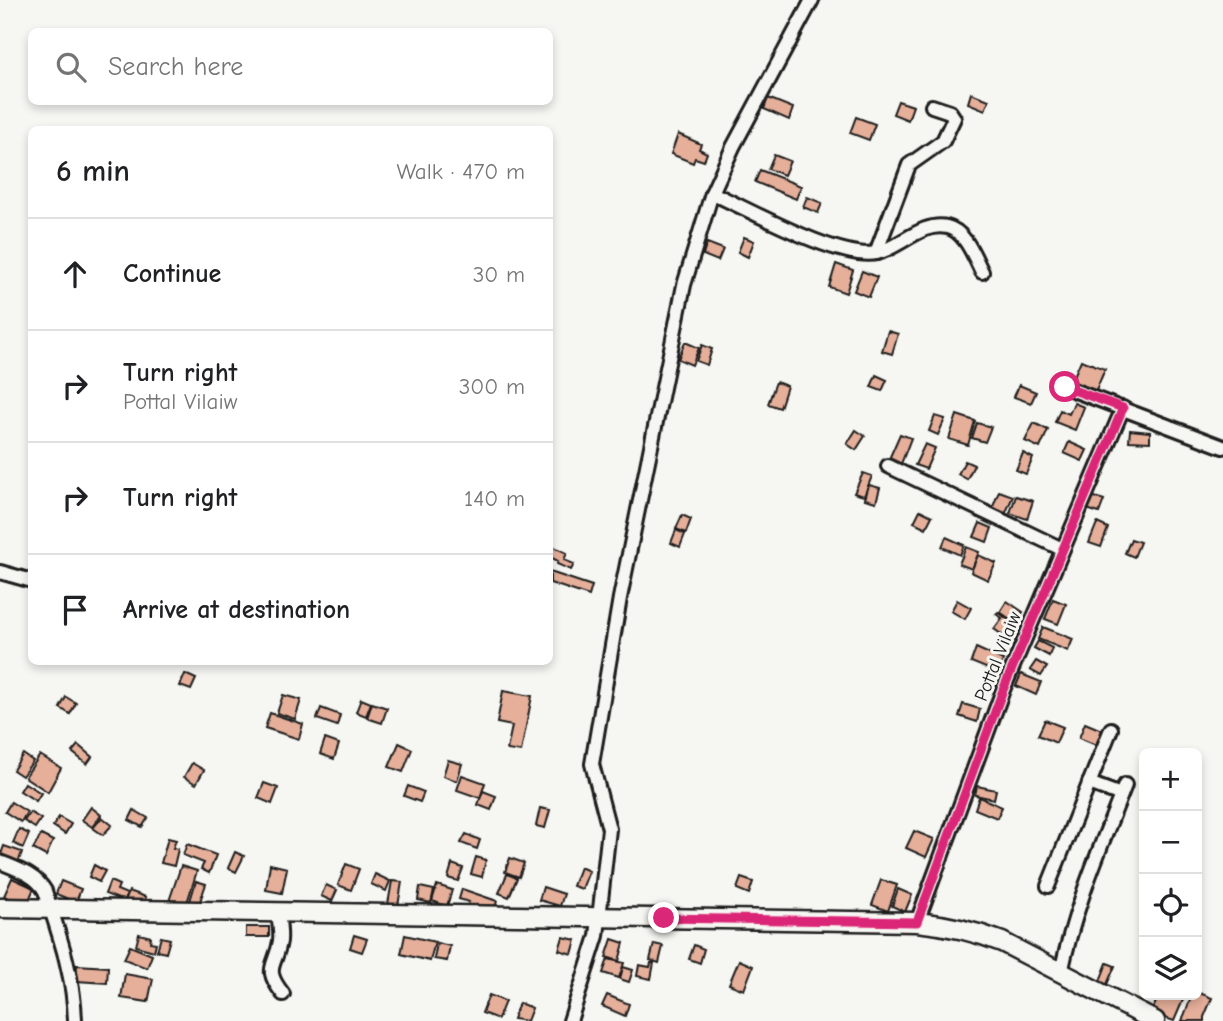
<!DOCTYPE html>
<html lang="en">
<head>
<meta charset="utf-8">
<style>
	:root { --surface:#fff; --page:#f2f2f2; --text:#202124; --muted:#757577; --line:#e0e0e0 }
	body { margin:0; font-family:"Comic Neue",sans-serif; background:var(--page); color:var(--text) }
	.controls { position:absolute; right:21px; bottom:21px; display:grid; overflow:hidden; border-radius:10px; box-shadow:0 4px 10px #0003 }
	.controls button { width:63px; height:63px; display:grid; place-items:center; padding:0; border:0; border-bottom:2px solid var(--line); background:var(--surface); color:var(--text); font:35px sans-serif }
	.stop { position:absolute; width:21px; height:21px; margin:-16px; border:5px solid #db2777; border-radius:50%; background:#fff }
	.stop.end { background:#db2777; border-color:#fff; box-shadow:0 2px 7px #0008 }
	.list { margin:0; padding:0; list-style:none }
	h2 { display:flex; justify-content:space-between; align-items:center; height:91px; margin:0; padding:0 28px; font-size:30px }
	h2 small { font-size:23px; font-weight:400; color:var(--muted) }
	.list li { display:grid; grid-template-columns:46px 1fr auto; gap:21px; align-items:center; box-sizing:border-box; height:112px; padding:0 28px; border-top:2px solid var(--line) }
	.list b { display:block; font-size:26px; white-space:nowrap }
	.list p { margin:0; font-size:23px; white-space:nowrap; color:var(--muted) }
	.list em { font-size:23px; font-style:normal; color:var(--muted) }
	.icon { flex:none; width:38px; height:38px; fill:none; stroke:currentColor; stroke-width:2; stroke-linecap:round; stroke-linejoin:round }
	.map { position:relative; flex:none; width:1223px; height:1021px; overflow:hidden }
	.search { position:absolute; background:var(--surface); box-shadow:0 4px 10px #0003; left:28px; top:28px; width:525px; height:77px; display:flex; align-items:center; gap:18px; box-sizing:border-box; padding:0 24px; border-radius:10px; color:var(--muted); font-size:26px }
	.panel { position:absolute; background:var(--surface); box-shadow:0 4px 10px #0003; left:28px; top:126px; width:525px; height:539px; border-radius:10px }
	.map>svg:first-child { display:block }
	.building { fill:#e5af9a; stroke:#1c1c1c; stroke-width:2 }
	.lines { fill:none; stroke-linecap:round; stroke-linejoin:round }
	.street-casing { stroke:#1c1c1c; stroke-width:18 }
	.secondary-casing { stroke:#1c1c1c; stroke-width:23 }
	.street { stroke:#f6f6f2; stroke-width:12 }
	.secondary { stroke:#f6f6f2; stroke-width:18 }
	.route { stroke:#db2777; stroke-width:9 }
	.labels { text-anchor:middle; stroke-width:6; stroke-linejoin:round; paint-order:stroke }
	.street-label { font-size:19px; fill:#1c1c1c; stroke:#f6f6f2 }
</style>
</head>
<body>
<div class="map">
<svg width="1223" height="1021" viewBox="0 0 1223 1021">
	<rect width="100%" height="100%" fill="#f6f6f2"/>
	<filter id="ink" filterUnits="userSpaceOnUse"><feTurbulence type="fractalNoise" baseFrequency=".0143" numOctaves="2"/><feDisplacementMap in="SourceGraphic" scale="14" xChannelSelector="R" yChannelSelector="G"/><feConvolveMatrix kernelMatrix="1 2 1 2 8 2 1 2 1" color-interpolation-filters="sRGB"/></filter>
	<g filter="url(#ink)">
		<g class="building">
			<polygon points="971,93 989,100 985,110 968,103"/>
			<polygon points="768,98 793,108 789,120 764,109"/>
			<polygon points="898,101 913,106 908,120 893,114"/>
			<polygon points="856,117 875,124 869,140 850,133"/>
			<polygon points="678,134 701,144 699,149 707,153 704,161 695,158 693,163 671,154"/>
			<polygon points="774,155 790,161 784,175 768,169"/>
			<polygon points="760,170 801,186 796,199 755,182"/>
			<polygon points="807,197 822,203 818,213 803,207"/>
			<polygon points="744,237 754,241 748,257 738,252"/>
			<polygon points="707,243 723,249 718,261 703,255"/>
			<polygon points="836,264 853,270 846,293 829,287"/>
			<polygon points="862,271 877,277 869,297 854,291"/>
			<polygon points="888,331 898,334 892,354 882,351"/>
			<polygon points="685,342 699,348 692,365 678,359"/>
			<polygon points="702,345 712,349 707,365 696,361"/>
			<polygon points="1081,360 1105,369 1095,393 1071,383"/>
			<polygon points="876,375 887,380 882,391 871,387"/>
			<polygon points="776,382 787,386 780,408 768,404"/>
			<polygon points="1019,385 1036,392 1031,403 1014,397"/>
			<polygon points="1074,403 1084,407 1075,430 1055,422 1060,410 1069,414"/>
			<polygon points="957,415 975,421 968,445 949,439"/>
			<polygon points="935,416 945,419 938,435 929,431"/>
			<polygon points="977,423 991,427 985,442 972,438"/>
			<polygon points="1034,423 1048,430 1040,448 1025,441"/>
			<polygon points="856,430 865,436 856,450 847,444"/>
			<polygon points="1130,430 1150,432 1150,442 1129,441"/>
			<polygon points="900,434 911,438 901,464 889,459"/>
			<polygon points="1069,442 1087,450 1082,461 1064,453"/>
			<polygon points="925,444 935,448 926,469 915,465"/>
			<polygon points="1023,453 1033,458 1026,474 1016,470"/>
			<polygon points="965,461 974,465 967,479 958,474"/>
			<polygon points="863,473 872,476 864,496 854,493"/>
			<polygon points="869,485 880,488 876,502 865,499"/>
			<polygon points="999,491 1013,496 1004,517 991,512"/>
			<polygon points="1088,495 1104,500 1099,513 1084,508"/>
			<polygon points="1016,496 1033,501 1027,519 1010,513"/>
			<polygon points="920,510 932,516 926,528 914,522"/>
			<polygon points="682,515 691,519 686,533 676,529"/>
			<polygon points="980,523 992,528 987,542 974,537"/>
			<polygon points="1097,523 1108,528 1101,547 1089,543"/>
			<polygon points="676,530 685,534 680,547 671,543"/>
			<polygon points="946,537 964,545 960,555 942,547"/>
			<polygon points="1131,539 1140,542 1134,557 1125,553"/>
			<polygon points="550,545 567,553 564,560 574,564 571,570 557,564 558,561 550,557"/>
			<polygon points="966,547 979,552 972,569 959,564"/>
			<polygon points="978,555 996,563 988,580 971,572"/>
			<polygon points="550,572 592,586 589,596 550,583"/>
			<polygon points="1053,599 1066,604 1058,624 1045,619"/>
			<polygon points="957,600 971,608 965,619 951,611"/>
			<polygon points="1007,601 1023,612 1016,623 1000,612"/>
			<polygon points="998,612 1013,623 1004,636 994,629 1002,618 996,614"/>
			<polygon points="1043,627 1073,639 1068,651 1038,639"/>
			<polygon points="1038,641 1052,648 1049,656 1034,648"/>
			<polygon points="976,648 1003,660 998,673 971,662"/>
			<polygon points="1036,661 1047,667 1041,676 1030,670"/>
			<polygon points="185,674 196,679 191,690 180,686"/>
			<polygon points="1021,674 1041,682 1036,695 1016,686"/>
			<polygon points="503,691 532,696 521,752 507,750 512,726 497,723"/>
			<polygon points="283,695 301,700 295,719 277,713"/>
			<polygon points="66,697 76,703 70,714 60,708"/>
			<polygon points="361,699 371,703 366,716 356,712"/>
			<polygon points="372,703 387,708 382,723 367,718"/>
			<polygon points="963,704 980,709 977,722 959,716"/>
			<polygon points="321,708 340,715 337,726 317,719"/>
			<polygon points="270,713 303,724 299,739 265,728"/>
			<polygon points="1045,720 1063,727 1056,743 1038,735"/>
			<polygon points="1085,723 1102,730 1096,745 1079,738"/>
			<polygon points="325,739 339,744 334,759 320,754"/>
			<polygon points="399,743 412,749 403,772 389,767"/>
			<polygon points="78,745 92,757 87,764 72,752"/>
			<polygon points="23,754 33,761 22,776 13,770"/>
			<polygon points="40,755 61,768 48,792 25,777"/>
			<polygon points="448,760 462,764 457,781 443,776"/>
			<polygon points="192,763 204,770 196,784 184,777"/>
			<polygon points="462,775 485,783 480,798 457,790"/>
			<polygon points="25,783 41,793 36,801 20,791"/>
			<polygon points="264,783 278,788 272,804 258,798"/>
			<polygon points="408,786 424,792 420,802 404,796"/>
			<polygon points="977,786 996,790 994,799 975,795"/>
			<polygon points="483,791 496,796 491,810 478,805"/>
			<polygon points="979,797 1002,807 997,818 975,809"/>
			<polygon points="11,802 27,812 21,822 5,812"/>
			<polygon points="91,807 101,815 92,827 82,820"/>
			<polygon points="540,808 550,810 545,828 536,826"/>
			<polygon points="134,810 148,818 142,827 129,820"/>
			<polygon points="30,812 41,819 35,828 24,821"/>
			<polygon points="59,817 71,824 65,834 53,826"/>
			<polygon points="102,817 112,825 103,835 93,828"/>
			<polygon points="19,829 29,834 23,848 13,843"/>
			<polygon points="914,831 934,839 926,857 906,848"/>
			<polygon points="466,834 480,840 477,849 461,843"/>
			<polygon points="41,835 53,841 46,856 33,849"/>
			<polygon points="168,838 176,840 173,848 178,849 174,866 161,863"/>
			<polygon points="187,844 216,855 209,873 201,869 204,863 183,855"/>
			<polygon points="4,846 22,852 18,863 0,857"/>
			<polygon points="235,852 244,856 236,872 228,868"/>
			<polygon points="476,857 486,860 482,877 471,874"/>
			<polygon points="510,858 524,863 519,877 505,872"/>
			<polygon points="270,864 287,868 282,893 266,890"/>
			<polygon points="346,864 359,869 351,890 338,885"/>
			<polygon points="452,864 463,868 458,881 448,878"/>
			<polygon points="94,865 105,871 99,882 89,877"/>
			<polygon points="181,866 197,871 185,909 168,904"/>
			<polygon points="580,867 589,871 582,889 573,886"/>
			<polygon points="375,874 390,881 386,891 371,884"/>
			<polygon points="507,874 517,878 509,897 499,893"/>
			<polygon points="12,878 34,888 27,905 4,896"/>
			<polygon points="741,878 753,882 749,894 737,889"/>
			<polygon points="881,880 897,885 888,911 872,905"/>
			<polygon points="61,881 81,889 76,902 56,894"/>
			<polygon points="110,881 119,885 117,890 127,894 124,901 105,894"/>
			<polygon points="196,881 206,884 199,904 190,901"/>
			<polygon points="392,881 402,882 397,912 387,910"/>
			<polygon points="326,885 337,890 332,901 321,896"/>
			<polygon points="437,885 452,890 447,906 432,901"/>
			<polygon points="420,887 434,890 431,903 418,900"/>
			<polygon points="543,887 564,894 560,906 539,900"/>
			<polygon points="462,889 497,901 493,915 467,907 469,902 459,899"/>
			<polygon points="898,889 912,895 905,912 892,906"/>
			<polygon points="129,891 146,897 141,908 125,901"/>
			<rect x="246" y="927" width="23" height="10"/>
			<polygon points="139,934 151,937 150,942 156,943 154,951 136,946"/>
			<polygon points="354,935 367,939 362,952 350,948"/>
			<polygon points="405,935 435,942 430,961 401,954"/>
			<polygon points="161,937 170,939 166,953 157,951"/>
			<polygon points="563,937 576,940 572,954 559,950"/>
			<polygon points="612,939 624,943 619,961 606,957"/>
			<polygon points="437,943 450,946 447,961 434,959"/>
			<polygon points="654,944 663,946 659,963 650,960"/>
			<polygon points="694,945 704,949 700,963 689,959"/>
			<polygon points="130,946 152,955 147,968 124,959"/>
			<polygon points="608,959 624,963 619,978 603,973"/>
			<polygon points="739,960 753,966 744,990 729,984"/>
			<polygon points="651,963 654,963 651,979 637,976 639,965 650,967"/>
			<polygon points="1107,963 1115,966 1105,989 1098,986"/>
			<polygon points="77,965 108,967 107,983 76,981"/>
			<polygon points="623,967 633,970 629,982 620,979"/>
			<polygon points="125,974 153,979 148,1002 121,998"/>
			<polygon points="1197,992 1212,998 1204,1017 1204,1021 1182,1021 1192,995 1197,995"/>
			<polygon points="489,995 505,1001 498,1019 482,1013"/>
			<polygon points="607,995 629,1004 625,1016 602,1006"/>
			<polygon points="1159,995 1172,995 1183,1000 1174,1021 1151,1013"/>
			<polygon points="519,1003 532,1008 527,1021 513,1019"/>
		</g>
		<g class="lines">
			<defs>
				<g id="street">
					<path d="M712,193C748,209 840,261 877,253C899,248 923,221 947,227C965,231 974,256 982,272"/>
					<polyline points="876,253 909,165 943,141 954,118 950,112 932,106"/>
					<polyline points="1065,387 1223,447"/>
					<polyline points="888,466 1062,549"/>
					<polyline points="0,572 32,581"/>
					<polyline points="1089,783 1121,795"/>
					<path d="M0,862C17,869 36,875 45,891C59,934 74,976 75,1021"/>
					<polyline points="1048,886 1111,729"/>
					<path d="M278,912C279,921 281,932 280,941C276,967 262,967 283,994"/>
					<polyline points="917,922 1003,690 1123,408"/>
					<path d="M1061,973C1075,905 1100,849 1125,785"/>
					<polyline points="570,1021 597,936 609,829 592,764 620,598 684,285 712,193 733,147 812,0"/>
				</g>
				<path id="secondary" d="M0,908L917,922C947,925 974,931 1002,942L1155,1021"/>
			</defs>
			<use href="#street" class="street-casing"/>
			<use href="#secondary" class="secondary-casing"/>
			<use href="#street" class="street"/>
			<use href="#secondary" class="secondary"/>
		</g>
	</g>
	<g class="lines" filter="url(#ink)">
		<polyline class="route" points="664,918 917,922 1003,690 1123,408 1065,387"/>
	</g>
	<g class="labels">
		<g class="street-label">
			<text transform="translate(997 656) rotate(-68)" y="7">Pottal Vilaiw</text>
		</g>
	</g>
</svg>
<div class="controls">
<button>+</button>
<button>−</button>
<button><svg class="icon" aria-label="locate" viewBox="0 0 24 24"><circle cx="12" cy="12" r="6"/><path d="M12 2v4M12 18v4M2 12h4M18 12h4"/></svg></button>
<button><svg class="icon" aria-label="layers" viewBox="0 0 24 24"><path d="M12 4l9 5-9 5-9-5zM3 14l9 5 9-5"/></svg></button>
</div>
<div class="stop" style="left:1065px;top:387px"></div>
<div class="stop end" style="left:664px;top:918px"></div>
<div class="search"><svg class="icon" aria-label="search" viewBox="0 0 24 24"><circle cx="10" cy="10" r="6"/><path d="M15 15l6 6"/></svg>Search here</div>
<section class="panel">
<h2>6 min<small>Walk · 470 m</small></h2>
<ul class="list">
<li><svg class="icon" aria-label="ahead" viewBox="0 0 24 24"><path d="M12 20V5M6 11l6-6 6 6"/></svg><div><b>Continue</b></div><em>30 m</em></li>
<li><svg class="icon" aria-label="right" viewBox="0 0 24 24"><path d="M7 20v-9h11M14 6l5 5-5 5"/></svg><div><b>Turn right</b><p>Pottal Vilaiw</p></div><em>300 m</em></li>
<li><svg class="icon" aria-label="right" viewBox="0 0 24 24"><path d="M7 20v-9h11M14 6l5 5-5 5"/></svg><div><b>Turn right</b></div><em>140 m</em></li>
<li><svg class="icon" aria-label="arrive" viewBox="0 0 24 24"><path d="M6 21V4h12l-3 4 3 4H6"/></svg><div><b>Arrive at destination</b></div></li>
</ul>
</section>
</div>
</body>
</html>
